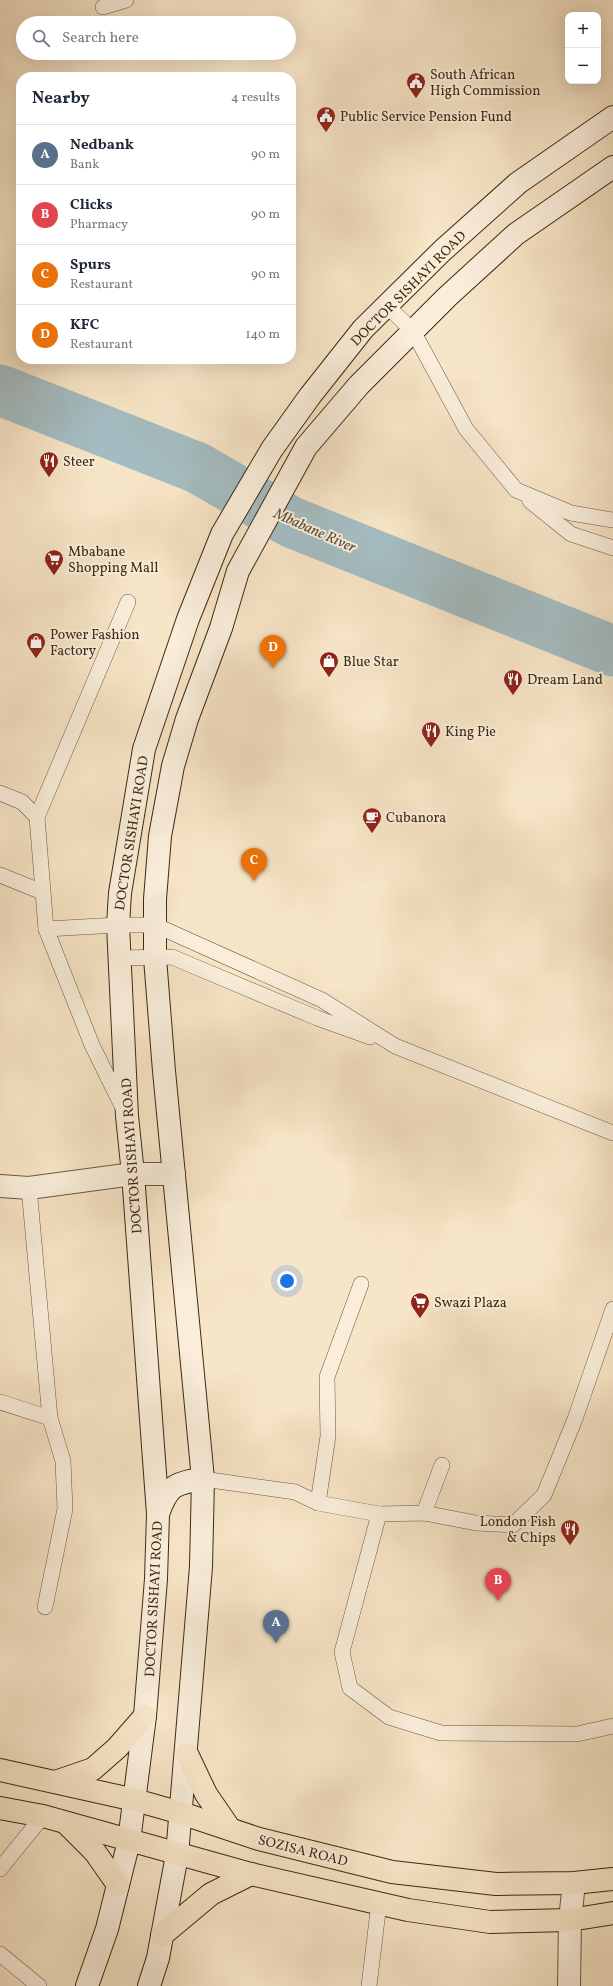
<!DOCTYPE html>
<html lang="en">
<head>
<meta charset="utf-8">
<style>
	:root { --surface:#fff; --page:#f2f2f3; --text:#1f2937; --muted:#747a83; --line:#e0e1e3; --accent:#8f2418 }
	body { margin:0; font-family:Vollkorn,serif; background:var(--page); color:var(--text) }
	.controls { position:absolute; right:12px; top:12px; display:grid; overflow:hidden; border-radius:8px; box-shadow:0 4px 16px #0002 }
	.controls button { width:36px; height:36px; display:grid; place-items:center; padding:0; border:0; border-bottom:1px solid var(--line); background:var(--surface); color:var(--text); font:20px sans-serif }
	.you { position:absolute; left:287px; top:1281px; width:14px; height:14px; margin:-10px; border:3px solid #fff; border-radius:50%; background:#1a73e8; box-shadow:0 0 0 6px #1a73e833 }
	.badge { display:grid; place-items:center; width:26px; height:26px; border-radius:50%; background:var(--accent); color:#fff; font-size:13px; font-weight:700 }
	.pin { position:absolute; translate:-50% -33px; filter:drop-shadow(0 1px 2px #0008) }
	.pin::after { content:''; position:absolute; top:21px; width:14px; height:12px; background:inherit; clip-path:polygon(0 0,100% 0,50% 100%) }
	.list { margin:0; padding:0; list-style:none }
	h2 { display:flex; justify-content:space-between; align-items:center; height:52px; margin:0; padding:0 16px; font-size:17px }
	h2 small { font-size:13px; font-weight:400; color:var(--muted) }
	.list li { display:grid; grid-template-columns:26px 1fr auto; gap:12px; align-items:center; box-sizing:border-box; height:60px; padding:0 16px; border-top:1px solid var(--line) }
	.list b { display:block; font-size:15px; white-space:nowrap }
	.list p { margin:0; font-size:13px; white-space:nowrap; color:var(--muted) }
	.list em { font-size:13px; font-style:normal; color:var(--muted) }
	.icon { flex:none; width:22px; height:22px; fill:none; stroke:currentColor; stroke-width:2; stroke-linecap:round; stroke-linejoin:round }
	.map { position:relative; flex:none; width:613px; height:1986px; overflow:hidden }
	.search { position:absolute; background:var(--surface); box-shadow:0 4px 16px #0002; left:16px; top:16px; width:280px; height:44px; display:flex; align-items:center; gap:10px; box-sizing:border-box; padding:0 14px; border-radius:22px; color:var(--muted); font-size:15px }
	.panel { position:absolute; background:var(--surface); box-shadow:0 4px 16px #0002; left:16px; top:72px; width:280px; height:292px; border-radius:16px }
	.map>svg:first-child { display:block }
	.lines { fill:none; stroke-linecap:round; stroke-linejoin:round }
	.river { stroke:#a4bcc1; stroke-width:51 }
	.lane-casing { stroke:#6b593e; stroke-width:16 }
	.street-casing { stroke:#6b593e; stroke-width:24 }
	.secondary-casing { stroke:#3c2a10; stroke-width:24 }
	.primary-casing { stroke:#3c2a10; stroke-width:24 }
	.lane { stroke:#faeedb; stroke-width:15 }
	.street { stroke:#faeedb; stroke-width:22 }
	.secondary { stroke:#faeedb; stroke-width:22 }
	.primary { stroke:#f7e5c7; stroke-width:22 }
	.labels { text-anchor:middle; stroke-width:4; stroke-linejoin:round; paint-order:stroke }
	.poi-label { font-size:14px; fill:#3c2a10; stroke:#faeedb; text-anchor:start }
	.street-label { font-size:14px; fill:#3c2a10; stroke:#faeedb }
	.water-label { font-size:15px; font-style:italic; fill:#564e3c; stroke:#faeedb }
</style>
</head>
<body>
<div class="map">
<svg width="613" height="1986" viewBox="0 0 613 1986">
	<rect width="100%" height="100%" fill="#f7e5c7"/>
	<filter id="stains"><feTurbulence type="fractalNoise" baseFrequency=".005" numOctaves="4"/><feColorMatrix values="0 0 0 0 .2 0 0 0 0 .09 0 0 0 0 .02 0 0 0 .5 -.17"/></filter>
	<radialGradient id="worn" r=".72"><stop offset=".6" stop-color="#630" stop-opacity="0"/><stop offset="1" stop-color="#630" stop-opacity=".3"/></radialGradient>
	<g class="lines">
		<polyline class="river" points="0,390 198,468 291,522 613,651"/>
		<defs>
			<g id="lane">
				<polyline points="103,7 126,0"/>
				<polyline points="387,306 413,331 466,429 516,490 571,513 613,520"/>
				<polyline points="530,501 571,534 613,548"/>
				<polyline points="0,793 22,802 37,817 46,929 92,1045 124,1110"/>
				<polyline points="37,817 128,602"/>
				<polyline points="0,875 42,892"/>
				<polyline points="46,929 118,925 155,925 322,1000 395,1046 613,1133"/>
				<polyline points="120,958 172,957 317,1018 370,1037"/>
				<polyline points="29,1188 50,1418 63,1461 65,1509 45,1607"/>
				<polyline points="0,1402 50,1418"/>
				<polyline points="203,1479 295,1492 318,1503 379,1514 424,1513 476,1523 513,1525 544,1495 575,1419 613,1309"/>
				<polyline points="318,1503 328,1436 327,1377 361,1284"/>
				<polyline points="424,1513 442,1465"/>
				<polyline points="379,1514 342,1652 350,1688 389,1717 441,1733 577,1734 613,1726"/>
				<polyline points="0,1869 43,1816"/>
				<polyline points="0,1954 39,1986"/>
				<polyline points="369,1986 379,1903"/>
			</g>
			<g id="street">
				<polyline points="0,1186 29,1188 133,1174 174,1174"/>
				<polyline points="569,1986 570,1920 574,1883"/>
			</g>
			<g id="secondary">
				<path d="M158,1514C168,1486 174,1483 203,1479"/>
				<polyline points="87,1986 107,1929 129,1841 145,1716 156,1579 158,1514 133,1174 127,1116 118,925 120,893 144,749 188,619 222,534 272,449 310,396 363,329 442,251 518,183 613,117"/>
				<polyline points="149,1986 158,1958 177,1855 201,1567 203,1479 164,1071 155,958 155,899 160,836 173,766 187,719 221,628 238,571 306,447 359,385 447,297 516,234 613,167"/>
			</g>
			<g id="primary">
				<polyline points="187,1754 206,1794 230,1829"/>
				<polyline points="0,1770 135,1800 181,1813 259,1839 392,1872 496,1884 574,1883 613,1879"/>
				<polyline points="55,1782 93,1769 117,1748 145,1716"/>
				<polyline points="0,1808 43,1816 251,1874 408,1910 490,1922 570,1920 613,1913"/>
				<polyline points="66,1823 95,1852 118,1885"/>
				<polyline points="162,1935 211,1894 251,1874"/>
			</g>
		</defs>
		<use href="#lane" class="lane-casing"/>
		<use href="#street" class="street-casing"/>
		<use href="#secondary" class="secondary-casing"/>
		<use href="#primary" class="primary-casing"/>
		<use href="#lane" class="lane"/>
		<use href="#street" class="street"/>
		<use href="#secondary" class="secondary"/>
		<use href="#primary" class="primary"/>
	</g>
	<defs>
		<symbol id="civic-pin" viewBox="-11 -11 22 30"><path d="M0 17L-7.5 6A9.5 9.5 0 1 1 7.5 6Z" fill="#8f2418" stroke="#faeedb"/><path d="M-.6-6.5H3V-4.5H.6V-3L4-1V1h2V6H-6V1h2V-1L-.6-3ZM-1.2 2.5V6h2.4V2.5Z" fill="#fff"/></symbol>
		<symbol id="restaurant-pin" viewBox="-11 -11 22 30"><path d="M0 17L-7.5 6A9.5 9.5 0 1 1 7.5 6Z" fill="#8f2418" stroke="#faeedb"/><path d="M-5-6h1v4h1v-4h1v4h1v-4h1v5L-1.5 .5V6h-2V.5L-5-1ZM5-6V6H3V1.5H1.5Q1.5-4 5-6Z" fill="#fff"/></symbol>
		<symbol id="supermarket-pin" viewBox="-11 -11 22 30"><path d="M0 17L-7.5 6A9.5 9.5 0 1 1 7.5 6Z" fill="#8f2418" stroke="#faeedb"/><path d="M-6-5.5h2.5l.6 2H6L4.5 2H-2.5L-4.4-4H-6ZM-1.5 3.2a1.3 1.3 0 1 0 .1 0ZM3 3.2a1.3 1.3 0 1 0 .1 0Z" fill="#fff"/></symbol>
		<symbol id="shop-pin" viewBox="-11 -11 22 30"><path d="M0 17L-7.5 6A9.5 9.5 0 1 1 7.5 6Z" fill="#8f2418" stroke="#faeedb"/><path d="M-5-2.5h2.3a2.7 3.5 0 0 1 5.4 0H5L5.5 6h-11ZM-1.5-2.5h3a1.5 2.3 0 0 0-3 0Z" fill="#fff"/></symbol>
		<symbol id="cafe-pin" viewBox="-11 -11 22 30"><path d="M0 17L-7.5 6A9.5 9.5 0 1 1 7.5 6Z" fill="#8f2418" stroke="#faeedb"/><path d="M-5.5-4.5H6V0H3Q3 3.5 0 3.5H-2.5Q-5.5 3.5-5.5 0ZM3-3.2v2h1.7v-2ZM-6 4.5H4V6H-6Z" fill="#fff"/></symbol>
	</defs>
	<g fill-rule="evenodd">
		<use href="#civic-pin" x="405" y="71" width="22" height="30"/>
		<use href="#civic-pin" x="315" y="105" width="22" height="30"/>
		<use href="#restaurant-pin" x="38" y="450" width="22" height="30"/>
		<use href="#supermarket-pin" x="43" y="548" width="22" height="30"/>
		<use href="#shop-pin" x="25" y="631" width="22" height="30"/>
		<use href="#shop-pin" x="318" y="650" width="22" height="30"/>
		<use href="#restaurant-pin" x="502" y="668" width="22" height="30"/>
		<use href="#restaurant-pin" x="420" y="720" width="22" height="30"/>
		<use href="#cafe-pin" x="361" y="806" width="22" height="30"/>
		<use href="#supermarket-pin" x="409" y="1291" width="22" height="30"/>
		<use href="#restaurant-pin" x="559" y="1518" width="22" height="30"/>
	</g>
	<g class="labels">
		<g class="poi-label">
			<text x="430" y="79">South African<tspan x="430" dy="16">High Commission</tspan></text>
			<text x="340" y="121">Public Service Pension Fund</text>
			<text x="63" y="466">Steer</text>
			<text x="68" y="556">Mbabane<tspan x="68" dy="16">Shopping Mall</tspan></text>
			<text x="50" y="639">Power Fashion<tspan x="50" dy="16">Factory</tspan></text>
			<text x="343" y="666">Blue Star</text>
			<text x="527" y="684">Dream Land</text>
			<text x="445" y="736">King Pie</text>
			<text x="386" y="822">Cubanora</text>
			<text x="434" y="1307">Swazi Plaza</text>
			<text x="556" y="1526" text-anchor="end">London Fish<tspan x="556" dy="16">&amp; Chips</tspan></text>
		</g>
		<g class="street-label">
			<text transform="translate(408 288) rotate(-45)" y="5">DOCTOR SISHAYI ROAD</text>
			<text transform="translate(131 833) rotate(-81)" y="5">DOCTOR SISHAYI ROAD</text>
			<text transform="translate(131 1156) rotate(-94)" y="5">DOCTOR SISHAYI ROAD</text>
			<text transform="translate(153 1599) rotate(-87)" y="5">DOCTOR SISHAYI ROAD</text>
			<text transform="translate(303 1850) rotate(14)" y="5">SOZISA ROAD</text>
		</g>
		<g class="water-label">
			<text transform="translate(315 530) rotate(24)" y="5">Mbabane River</text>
		</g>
	</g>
	<rect width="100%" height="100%" filter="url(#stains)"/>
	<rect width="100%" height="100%" fill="url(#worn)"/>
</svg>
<div class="controls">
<button>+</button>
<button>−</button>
</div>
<div class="you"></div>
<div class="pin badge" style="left:276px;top:1643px;background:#5c6f8a">A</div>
<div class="pin badge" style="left:498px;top:1601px;background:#e0444e">B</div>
<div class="pin badge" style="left:254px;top:881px;background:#e8710a">C</div>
<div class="pin badge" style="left:273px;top:668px;background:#e8710a">D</div>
<div class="search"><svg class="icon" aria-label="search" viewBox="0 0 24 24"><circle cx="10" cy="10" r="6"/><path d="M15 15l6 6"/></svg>Search here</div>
<section class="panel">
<h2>Nearby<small>4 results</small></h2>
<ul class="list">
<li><span class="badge" style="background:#5c6f8a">A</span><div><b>Nedbank</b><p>Bank</p></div><em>90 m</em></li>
<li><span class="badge" style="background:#e0444e">B</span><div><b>Clicks</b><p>Pharmacy</p></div><em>90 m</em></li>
<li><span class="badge" style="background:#e8710a">C</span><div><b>Spurs</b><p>Restaurant</p></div><em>90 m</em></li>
<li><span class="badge" style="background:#e8710a">D</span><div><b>KFC</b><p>Restaurant</p></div><em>140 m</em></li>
</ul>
</section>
</div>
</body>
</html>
